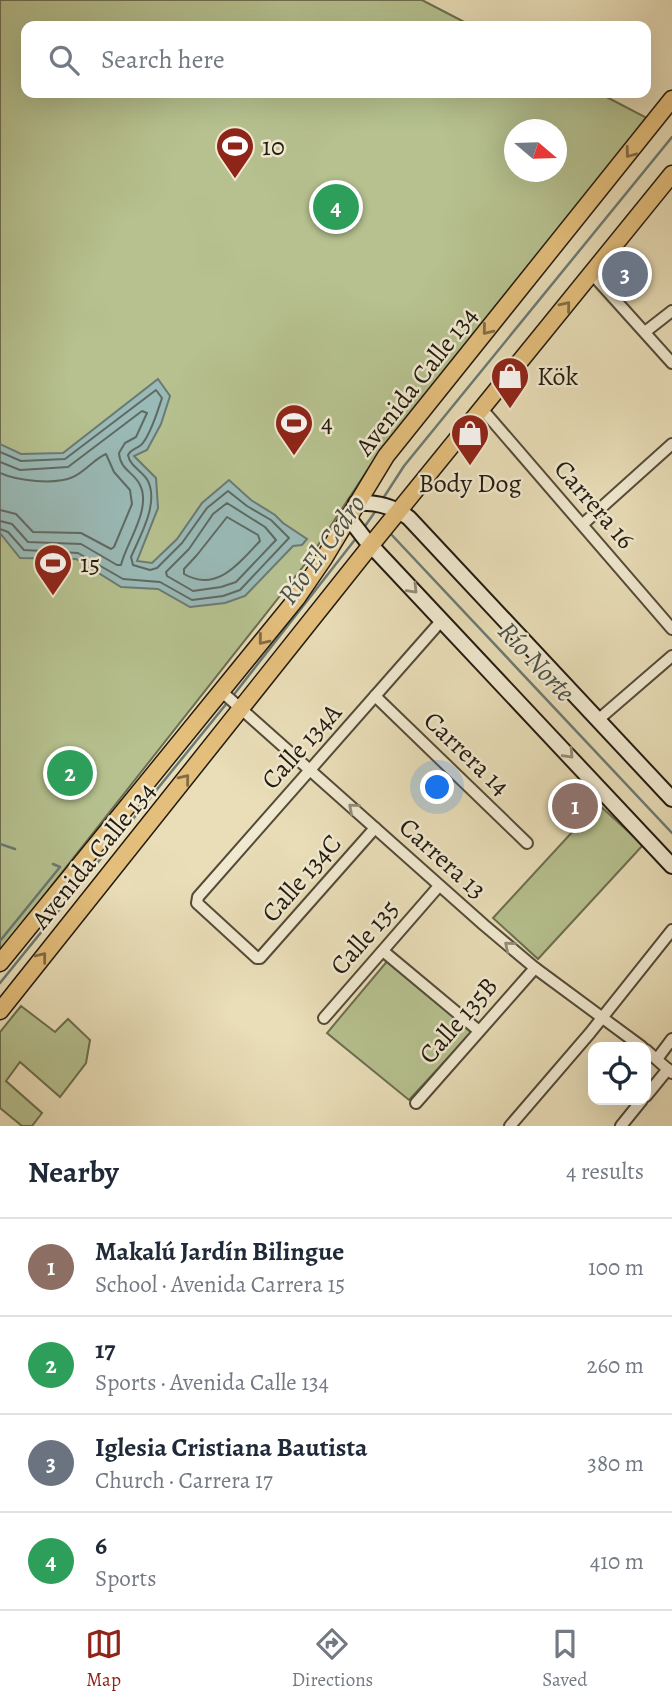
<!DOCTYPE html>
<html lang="en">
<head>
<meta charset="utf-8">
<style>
	:root { --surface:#fff; --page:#f6f6f7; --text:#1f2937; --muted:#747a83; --line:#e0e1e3; --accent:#8f2418 }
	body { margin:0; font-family:Alegreya,serif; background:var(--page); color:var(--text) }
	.controls { position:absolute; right:21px; bottom:21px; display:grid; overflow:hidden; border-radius:14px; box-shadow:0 7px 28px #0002 }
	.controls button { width:63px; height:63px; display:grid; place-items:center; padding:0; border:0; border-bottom:2px solid var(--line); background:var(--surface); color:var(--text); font:35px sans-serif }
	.compass { position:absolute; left:504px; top:119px; width:63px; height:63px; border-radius:50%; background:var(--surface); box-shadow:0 7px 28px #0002; rotate:109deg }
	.you { position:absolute; left:438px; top:788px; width:24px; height:24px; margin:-18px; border:5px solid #fff; border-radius:50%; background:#1a73e8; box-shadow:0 0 0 10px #1a73e833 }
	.badge { display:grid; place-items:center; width:46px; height:46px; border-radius:50%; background:var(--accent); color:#fff; font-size:23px; font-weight:700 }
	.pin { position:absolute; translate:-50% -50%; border:4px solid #fff; box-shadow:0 2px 7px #0006 }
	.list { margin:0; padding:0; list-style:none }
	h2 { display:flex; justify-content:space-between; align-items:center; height:91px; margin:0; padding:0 28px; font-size:30px }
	h2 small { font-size:23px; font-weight:400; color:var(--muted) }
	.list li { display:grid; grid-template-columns:46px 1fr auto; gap:21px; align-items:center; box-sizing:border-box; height:98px; padding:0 28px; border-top:2px solid var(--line) }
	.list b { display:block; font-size:26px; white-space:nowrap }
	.list p { margin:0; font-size:23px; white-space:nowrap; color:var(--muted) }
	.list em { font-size:23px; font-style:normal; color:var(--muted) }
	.icon { flex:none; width:38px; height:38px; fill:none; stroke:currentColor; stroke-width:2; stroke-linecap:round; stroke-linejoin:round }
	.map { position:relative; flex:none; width:672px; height:1126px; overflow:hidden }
	.search { position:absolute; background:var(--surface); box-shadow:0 7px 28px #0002; left:21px; right:21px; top:21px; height:77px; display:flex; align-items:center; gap:18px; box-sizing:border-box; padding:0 24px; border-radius:14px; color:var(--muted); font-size:26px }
	.sheet { height:483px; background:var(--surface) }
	nav { display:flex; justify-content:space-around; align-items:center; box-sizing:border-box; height:98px; border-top:2px solid var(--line); background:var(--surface); font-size:19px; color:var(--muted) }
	nav a { display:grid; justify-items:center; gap:4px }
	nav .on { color:var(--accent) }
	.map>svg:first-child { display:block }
	.green { fill:#b6c18f; stroke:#6c6e50; stroke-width:2; fill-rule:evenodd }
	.water { fill:#9abab7; stroke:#6a7a74; stroke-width:2 }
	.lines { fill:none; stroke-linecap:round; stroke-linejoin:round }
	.shore { stroke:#5e6a64; stroke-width:2 }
	.stream { stroke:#6a7a74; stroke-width:2.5 }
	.street-casing { stroke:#544b3a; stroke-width:14 }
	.secondary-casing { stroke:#221a10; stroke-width:18 }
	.primary-casing { stroke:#221a10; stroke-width:19 }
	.street { stroke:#f1ead1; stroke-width:10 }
	.secondary { stroke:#f1ead1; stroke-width:14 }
	.primary { stroke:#e4bf7c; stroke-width:16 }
	.oneway { stroke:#836c46 }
	.oneway2 { stroke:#948c7a }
	.labels { text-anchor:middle; stroke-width:5; stroke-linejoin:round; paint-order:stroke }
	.poi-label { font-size:26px; fill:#221a10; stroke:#f1ead1; text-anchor:start }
	.street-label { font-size:26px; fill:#221a10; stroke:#f1ead1 }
	.water-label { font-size:28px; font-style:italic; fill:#4c524a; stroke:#f1ead1 }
</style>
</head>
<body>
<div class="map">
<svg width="672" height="1126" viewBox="0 0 672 1126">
	<rect width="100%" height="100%" fill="#e9deb8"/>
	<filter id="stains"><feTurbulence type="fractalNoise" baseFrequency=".00286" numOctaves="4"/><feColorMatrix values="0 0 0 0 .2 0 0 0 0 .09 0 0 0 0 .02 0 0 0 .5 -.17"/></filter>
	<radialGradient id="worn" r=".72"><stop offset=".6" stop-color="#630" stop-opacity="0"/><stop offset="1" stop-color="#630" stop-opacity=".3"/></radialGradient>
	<g class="green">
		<path d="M0,0H422L472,26H26V93H599L647,118L374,460L309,559L0,951ZM514,130H556V172H514Z"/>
		<polygon points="598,804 643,845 538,959 493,918"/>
		<polygon points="389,959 473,1031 409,1100 327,1033"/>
		<polygon points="21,1006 55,1032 68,1019 90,1040 86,1063 60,1097 20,1062 6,1081 42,1113 32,1126 22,1126 0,1108 0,1032"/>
	</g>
	<polygon class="water" points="158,379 170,396 161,424 147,450 134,456 156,478 158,508 137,561 152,563 177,539 202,503 229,480 251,500 275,515 283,523 307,539 302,545 293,546 245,596 225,603 190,607 158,589 121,587 76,559 20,558 0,533 0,444 21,454 63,453"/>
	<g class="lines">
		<g class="shore">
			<path d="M0,452L21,461L65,459L156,390L162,398C158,410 150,437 141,445C135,450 132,448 128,455C130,467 143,471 148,481C159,504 140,536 131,557L133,565L150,570L157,568L182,543L207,508L228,491L247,506L271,520L289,538L240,590L223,596L192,600L160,582L123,579L78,553L24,550L8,532L0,529"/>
			<path d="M0,462L20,470L68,467L142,411L147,413L136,437L125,443L119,453C120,470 134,472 140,485C152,509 126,543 121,565H117L81,544L28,542L12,524L0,521"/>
			<path d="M0,473C17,481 55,485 73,477C86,471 94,459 106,454L114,472L130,490L132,504L114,547L111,549L81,533L33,532L16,514L0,510"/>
			<polygon points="227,503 265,527 276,540 236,582 221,587 193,591 167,576 166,572 189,549 213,514"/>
			<path d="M227,517L258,535L260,541C239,563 217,593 184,574V569L197,555Z"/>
		</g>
		<g class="stream">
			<polyline points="382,500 404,466 672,137"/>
			<polyline points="363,529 377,509"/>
			<polyline points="389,532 672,833"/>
			<polyline points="232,697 357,537"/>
			<polyline points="0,844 15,849"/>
			<polyline points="0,941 60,867 53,864"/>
			<polyline points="0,983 227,703"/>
		</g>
		<defs>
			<g id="street">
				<polyline points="592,274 672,363"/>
				<polyline points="645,332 672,311"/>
				<polyline points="483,410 672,629"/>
				<polyline points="583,524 672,444"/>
				<polyline points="221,691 484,925 535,968 642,1047"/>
				<polyline points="375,696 527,843"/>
				<polyline points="599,719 672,656"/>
				<polyline points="375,828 260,958 257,958 197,903 198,897 442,620"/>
				<polyline points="383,951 479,1031"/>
				<polyline points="324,1018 439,886"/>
				<polyline points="646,1050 672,1073"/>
				<polyline points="657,1059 672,1039"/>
				<polyline points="646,1096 668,1069"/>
				<polyline points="416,1103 535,968"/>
				<polyline points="510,1126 590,1033 672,930"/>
				<polyline points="621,1126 642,1100"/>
			</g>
			<g id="secondary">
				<path d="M356,503C376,502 393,506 409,518L672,799"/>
				<polyline points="348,517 365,539 672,866"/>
			</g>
			<g id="primary">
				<polyline points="0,963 297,598 323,560 386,456 672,99"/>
				<polyline points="0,1011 371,545 672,174"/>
			</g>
		</defs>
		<use href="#street" class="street-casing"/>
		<use href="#secondary" class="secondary-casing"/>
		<use href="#primary" class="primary-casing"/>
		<use href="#street" class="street"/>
		<use href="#secondary" class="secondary"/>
		<use href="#primary" class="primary"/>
	</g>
	<defs><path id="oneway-chevron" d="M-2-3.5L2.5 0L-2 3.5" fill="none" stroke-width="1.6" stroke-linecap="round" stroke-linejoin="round" transform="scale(1.75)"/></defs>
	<g class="oneway">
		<use href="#oneway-chevron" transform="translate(630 153) rotate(127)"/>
		<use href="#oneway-chevron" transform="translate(566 306) rotate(-51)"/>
		<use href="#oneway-chevron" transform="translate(487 330) rotate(129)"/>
		<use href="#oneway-chevron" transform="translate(263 640) rotate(129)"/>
		<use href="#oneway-chevron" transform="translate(185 779) rotate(-51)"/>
		<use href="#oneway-chevron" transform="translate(42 957) rotate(-52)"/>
	</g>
	<g class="oneway2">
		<use href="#oneway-chevron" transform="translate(413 589) rotate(46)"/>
		<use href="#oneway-chevron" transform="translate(569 754) rotate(47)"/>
		<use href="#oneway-chevron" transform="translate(353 808) rotate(-139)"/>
		<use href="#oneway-chevron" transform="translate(509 946) rotate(-140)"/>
	</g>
	<defs>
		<symbol id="stadium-pin" viewBox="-11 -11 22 30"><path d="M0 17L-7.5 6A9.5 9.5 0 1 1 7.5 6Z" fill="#8f2418" stroke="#f1ead1"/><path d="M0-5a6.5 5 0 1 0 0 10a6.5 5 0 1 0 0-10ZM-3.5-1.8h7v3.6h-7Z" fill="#fff"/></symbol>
		<symbol id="shop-pin" viewBox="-11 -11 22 30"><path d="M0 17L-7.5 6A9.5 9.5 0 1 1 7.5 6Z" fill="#8f2418" stroke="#f1ead1"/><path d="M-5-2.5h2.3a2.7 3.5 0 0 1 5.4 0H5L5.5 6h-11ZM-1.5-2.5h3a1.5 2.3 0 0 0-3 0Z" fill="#fff"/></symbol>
	</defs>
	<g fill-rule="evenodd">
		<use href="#stadium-pin" x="213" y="124" width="44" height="60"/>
		<use href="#shop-pin" x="488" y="354" width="44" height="60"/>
		<use href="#stadium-pin" x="272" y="401" width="44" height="60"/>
		<use href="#shop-pin" x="448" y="411" width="44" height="60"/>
		<use href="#stadium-pin" x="31" y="541" width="44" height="60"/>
	</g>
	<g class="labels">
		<g class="poi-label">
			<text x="262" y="155">10</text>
			<text x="537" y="385">Kök</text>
			<text x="321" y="432">4</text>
			<text x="470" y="492" text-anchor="middle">Body Dog</text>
			<text x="80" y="572">15</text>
		</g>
		<g class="street-label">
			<text transform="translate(416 381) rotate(-52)" y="9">Avenida Calle 134</text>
			<text transform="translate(595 504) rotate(49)" y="9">Carrera 16</text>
			<text transform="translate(301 746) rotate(-48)" y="9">Calle 134A</text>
			<text transform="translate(467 753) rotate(44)" y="9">Carrera 14</text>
			<text transform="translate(93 855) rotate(-51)" y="9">Avenida Calle 134</text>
			<text transform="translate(443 858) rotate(42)" y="9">Carrera 13</text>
			<text transform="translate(301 878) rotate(-49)" y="9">Calle 134C</text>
			<text transform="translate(364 937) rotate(-49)" y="9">Calle 135</text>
			<text transform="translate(458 1020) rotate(-49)" y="9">Calle 135B</text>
		</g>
		<g class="water-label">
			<text transform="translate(321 549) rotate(-54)" y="10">Río El Cedro</text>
			<text transform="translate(537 661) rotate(47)" y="10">Río Norte</text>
		</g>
	</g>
	<rect width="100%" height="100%" filter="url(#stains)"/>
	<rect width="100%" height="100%" fill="url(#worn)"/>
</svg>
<div class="controls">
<button><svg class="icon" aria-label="locate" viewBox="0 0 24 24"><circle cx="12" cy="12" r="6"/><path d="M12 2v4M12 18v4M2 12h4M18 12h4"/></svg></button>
</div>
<svg class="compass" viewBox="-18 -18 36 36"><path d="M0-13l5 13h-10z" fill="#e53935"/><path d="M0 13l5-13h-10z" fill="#747a83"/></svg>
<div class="you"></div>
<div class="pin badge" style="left:575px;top:806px;background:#8d6e63">1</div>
<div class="pin badge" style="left:70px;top:773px;background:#2e9e5b">2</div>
<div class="pin badge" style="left:625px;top:274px;background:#6b7280">3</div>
<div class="pin badge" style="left:336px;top:207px;background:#2e9e5b">4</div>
<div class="search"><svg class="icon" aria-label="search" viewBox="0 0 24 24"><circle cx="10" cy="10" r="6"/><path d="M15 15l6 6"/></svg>Search here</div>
</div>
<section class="sheet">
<h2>Nearby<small>4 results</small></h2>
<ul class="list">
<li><span class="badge" style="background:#8d6e63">1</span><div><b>Makalú Jardín Bilingue</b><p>School · Avenida Carrera 15</p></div><em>100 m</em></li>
<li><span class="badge" style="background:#2e9e5b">2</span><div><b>17</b><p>Sports · Avenida Calle 134</p></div><em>260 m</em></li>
<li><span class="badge" style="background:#6b7280">3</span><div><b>Iglesia Cristiana Bautista</b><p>Church · Carrera 17</p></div><em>380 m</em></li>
<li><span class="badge" style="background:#2e9e5b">4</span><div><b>6</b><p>Sports</p></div><em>410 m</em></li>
</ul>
</section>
<nav>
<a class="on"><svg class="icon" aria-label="map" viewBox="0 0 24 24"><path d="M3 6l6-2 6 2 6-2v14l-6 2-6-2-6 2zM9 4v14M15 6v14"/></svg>Map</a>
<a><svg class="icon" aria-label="directions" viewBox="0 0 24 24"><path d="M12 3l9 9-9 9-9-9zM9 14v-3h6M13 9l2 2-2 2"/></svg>Directions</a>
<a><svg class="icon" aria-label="saved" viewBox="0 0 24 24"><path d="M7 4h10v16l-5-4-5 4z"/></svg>Saved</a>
</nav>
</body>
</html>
